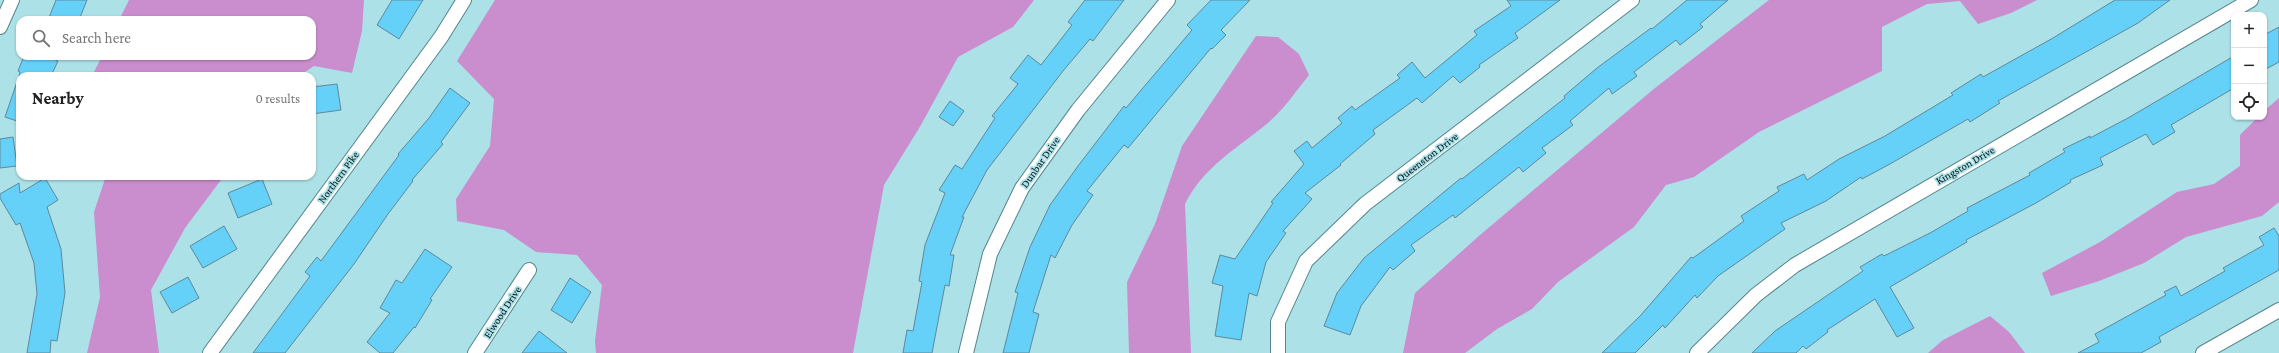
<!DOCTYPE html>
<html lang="en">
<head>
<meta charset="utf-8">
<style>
	:root { --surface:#fff; --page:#f6f6f6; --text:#222; --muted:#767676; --line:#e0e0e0 }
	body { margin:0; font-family:"Crimson Pro",serif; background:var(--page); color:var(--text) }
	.controls { position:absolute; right:12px; top:12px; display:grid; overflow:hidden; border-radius:8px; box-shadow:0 1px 3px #0004 }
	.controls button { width:36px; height:36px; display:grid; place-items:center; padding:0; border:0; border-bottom:1px solid var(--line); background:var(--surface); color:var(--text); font:20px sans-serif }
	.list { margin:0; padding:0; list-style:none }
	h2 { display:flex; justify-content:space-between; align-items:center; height:52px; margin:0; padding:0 16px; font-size:17px }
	h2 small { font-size:13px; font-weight:400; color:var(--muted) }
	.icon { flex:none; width:22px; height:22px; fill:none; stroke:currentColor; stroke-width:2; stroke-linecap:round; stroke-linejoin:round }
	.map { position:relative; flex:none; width:2279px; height:353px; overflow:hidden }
	.search { position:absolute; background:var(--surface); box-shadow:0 1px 3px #0004; left:16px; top:16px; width:300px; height:44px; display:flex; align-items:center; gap:10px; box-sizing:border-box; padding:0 14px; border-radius:12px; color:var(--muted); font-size:15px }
	.panel { position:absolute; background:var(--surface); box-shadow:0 1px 3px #0004; left:16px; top:72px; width:300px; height:108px; border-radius:12px }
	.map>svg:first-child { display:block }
	.forest { fill:#ca8dcd }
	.building { fill:#65d0f8; stroke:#5e899b }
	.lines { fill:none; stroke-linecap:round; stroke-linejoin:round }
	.street-casing { stroke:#54868c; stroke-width:16 }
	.street { stroke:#fff; stroke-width:14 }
	.labels { text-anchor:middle; stroke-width:3.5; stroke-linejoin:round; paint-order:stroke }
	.street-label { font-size:11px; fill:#011316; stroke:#ace1e7 }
</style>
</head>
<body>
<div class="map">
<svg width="2279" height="353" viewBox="0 0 2279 353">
	<rect width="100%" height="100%" fill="#ace1e7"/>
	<g class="forest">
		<polygon points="129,0 364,0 362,31 352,73 314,66 299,76 92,76 102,56 312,56 312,20 119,20"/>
		<polygon points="495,0 1034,0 1013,27 958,57 921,125 884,185 853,353 596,353 595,341 602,285 577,255 536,252 504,230 457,221 456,199 490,146 494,99 457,61"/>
		<polygon points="1769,0 2037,0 2011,13 1978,24 1960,1 1927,4 1882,27 1882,71 1759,132 1694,177 1666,185 1634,227 1558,282 1532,309 1497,329 1465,353 1403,353 1415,293 1480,235 1655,88"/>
		<path d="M1256,36L1278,37L1299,54L1309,75C1297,90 1284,109 1269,122C1239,147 1203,167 1185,204L1191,353H1129L1127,282L1155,224L1182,146Z"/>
		<polygon points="2279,98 2279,202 2262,216 2186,237 2144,263 2099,281 2051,296 2042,273 2100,242 2177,192 2214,184 2240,166 2240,135 2258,117 2264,117 2264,111"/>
		<polygon points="106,176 224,176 185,228 151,290 159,353 87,353 100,297 94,212"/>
		<polygon points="1990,316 2009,332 2025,353 1928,353 1943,340"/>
	</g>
	<g class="building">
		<polygon points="56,0 87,0 79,20 48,20"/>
		<polygon points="392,0 423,0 399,39 377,25"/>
		<polygon points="1085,0 1124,0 1093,41 1090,39 1063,71 987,170 962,217 964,217 950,255 954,255 949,286 945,285 932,353 903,353 907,330 913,331 922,282 919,281 925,245 945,193 939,190 955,165 962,169 995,118 992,116 1018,84 1010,78 1028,55 1041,65 1072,25 1068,22"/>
		<polygon points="1211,0 1250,0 1221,30 1226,35 1212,49 1211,48 1128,148 1124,145 1087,191 1093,195 1072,225 1055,258 1051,255 1033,312 1039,314 1029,353 1003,353 1018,293 1015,292 1030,247 1050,205 1078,166 1124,106 1126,108 1192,30 1187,25"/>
		<polygon points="1507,0 1560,0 1515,33 1518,38 1479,65 1480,67 1460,83 1453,76 1422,103 1417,98 1373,130 1375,134 1340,164 1341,165 1305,193 1312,199 1283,231 1286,233 1266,262 1257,296 1249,293 1241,340 1215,336 1223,286 1212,283 1220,255 1235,259 1273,203 1271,202 1304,164 1294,151 1307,141 1312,148 1342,123 1338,118 1352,106 1355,110 1400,78 1397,75 1412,62 1425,78 1477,35 1474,31 1511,6"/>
		<polygon points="1687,0 1728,0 1700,24 1703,27 1680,45 1676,40 1634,72 1637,76 1612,94 1609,88 1570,121 1573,125 1542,148 1546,153 1523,172 1519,167 1455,218 1453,215 1411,245 1415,251 1393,270 1390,267 1361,306 1350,335 1324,326 1337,293 1364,258 1461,178 1462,179 1565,98 1564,96 1597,68 1651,28 1652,29"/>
		<polygon points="2115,0 2170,0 2138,23 1998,101 2000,103 1970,122 1968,119 1890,164 1862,179 1861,177 1826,201 1781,223 1785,229 1718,276 1697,298 1695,295 1665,328 1663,325 1635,353 1602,353 1641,315 1691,257 1693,258 1744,221 1741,216 1779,191 1777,187 1804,174 1807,180 1839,159 1885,136 1953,95 1951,93 1981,74 1983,77 2053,38"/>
		<polygon points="2279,27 2279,62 2264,70 2264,35"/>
		<polygon points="24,56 46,56 58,61 51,76 19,76 20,72 18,71"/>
		<polygon points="2234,56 2234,88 2171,125 2175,132 2153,145 2146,134 2100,158 2103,165 2070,180 2071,182 2036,203 1966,240 1967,242 1890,287 1914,328 1897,337 1875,299 1827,330 1828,332 1806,349 1803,346 1796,353 1752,353 1775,331 1863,271 1860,267 1882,254 1884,256 1930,233 1968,211 1967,208 2030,175 2029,173 2065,152 2063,149 2090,136 2090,138 2128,118"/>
		<polygon points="18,79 20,80 20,122 5,117"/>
		<polygon points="337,84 341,110 312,114 312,87"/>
		<polygon points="450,88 470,103 441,142 443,144 412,180 413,181 388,214 354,264 285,353 253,353 310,276 305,272 317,257 321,261 399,155 398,154 429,118"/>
		<polygon points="950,101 964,111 953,126 939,117"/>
		<polygon points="13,137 17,166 0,168 0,139"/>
		<polygon points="45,178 58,200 47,207 61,249 65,293 57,341 51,340 50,353 27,353 37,294 34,263 20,223 16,225 0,198 0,194 19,183 20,193"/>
		<polygon points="262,179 272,204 238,218 228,193"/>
		<polygon points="224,226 237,249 203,268 190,246"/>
		<polygon points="2274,228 2279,236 2279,270 2159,337 2161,342 2141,353 2078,353 2099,342 2095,334 2166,295 2164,292 2176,286 2181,296 2225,271 2223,268 2264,245 2259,237"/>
		<polygon points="425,249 452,267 430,299 432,300 415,328 414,327 393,353 380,353 367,342 390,313 380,308 396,280 402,283"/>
		<polygon points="188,277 199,298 172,313 160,292"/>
		<polygon points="570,278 591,292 572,323 551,310"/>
		<polygon points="539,331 567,353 522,353"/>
	</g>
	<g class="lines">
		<defs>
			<g id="street">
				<polyline points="0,27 12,0"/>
				<polyline points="210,353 441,37 464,0"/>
				<polyline points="475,353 529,270"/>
				<polyline points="966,353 990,254 1022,188 1078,110 1168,0"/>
				<polyline points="1278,353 1278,322 1306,261 1365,204 1632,0"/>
				<polyline points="1697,353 1756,295 1795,265 2251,0"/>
				<polyline points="2203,353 2279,310"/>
			</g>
		</defs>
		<use href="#street" class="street-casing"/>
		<use href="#street" class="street"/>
	</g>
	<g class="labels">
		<g class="street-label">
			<text transform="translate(1427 157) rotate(-37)" y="4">Queenston Drive</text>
			<text transform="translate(1040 162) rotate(-55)" y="4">Dunbar Drive</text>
			<text transform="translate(1965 165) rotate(-30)" y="4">Kingston Drive</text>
			<text transform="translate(338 177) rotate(-54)" y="4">Northern Pike</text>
			<text transform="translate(502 312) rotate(-57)" y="4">Elwood Drive</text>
		</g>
	</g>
</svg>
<div class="controls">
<button>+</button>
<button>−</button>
<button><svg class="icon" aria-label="locate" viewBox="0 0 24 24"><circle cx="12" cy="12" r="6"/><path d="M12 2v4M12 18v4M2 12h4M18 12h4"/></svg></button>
</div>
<div class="search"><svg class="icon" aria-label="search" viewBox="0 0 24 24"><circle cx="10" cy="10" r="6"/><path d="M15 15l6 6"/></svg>Search here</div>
<section class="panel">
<h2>Nearby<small>0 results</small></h2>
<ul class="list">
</ul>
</section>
</div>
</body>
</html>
